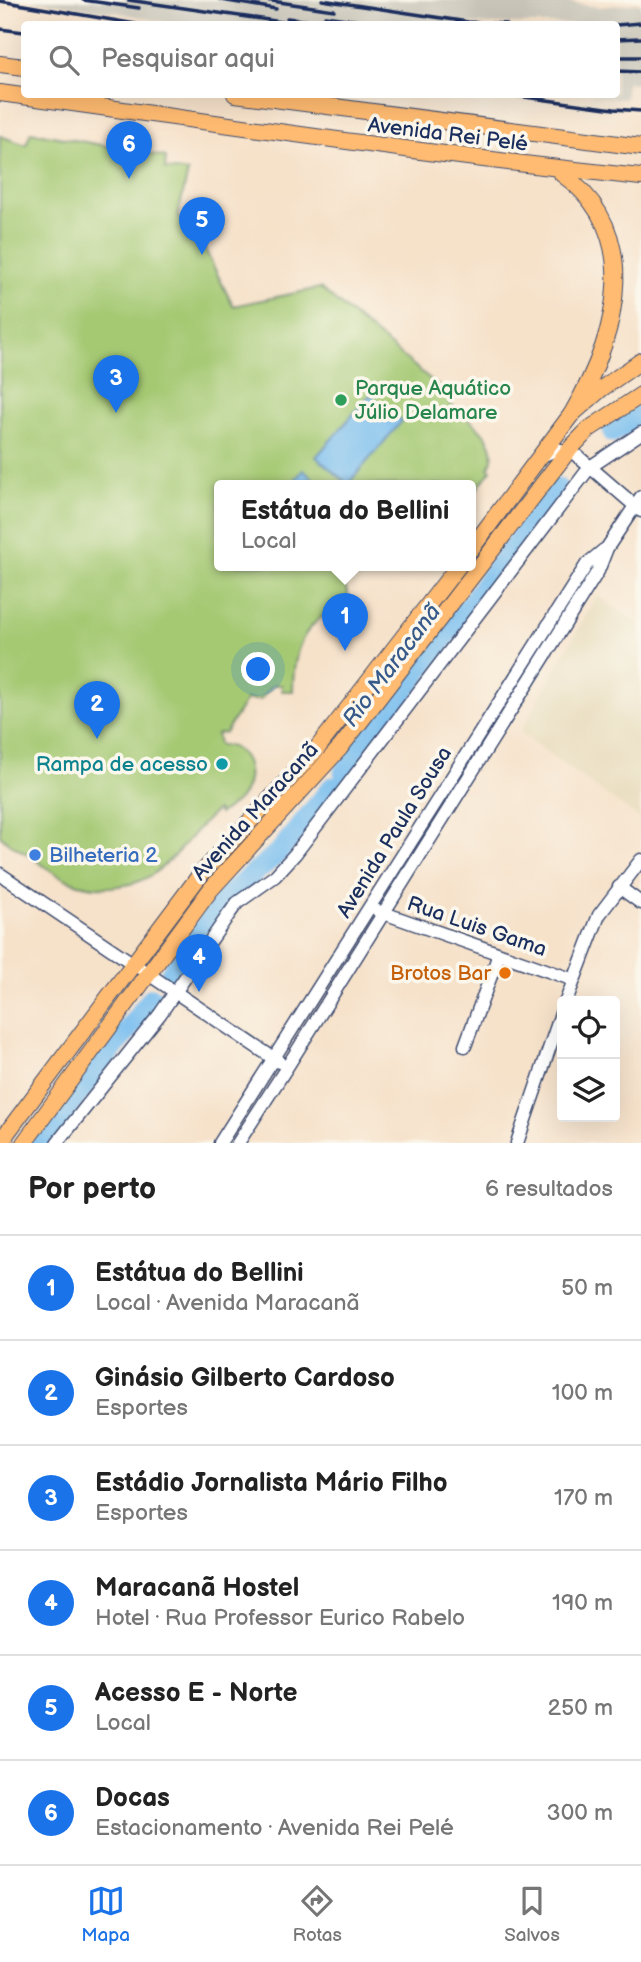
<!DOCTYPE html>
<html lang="pt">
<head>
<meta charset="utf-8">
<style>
	:root { --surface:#fff; --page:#f2f2f2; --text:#222; --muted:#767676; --line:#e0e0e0; --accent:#1a73e8 }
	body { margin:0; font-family:"Balsamiq Sans",sans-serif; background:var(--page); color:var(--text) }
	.controls { position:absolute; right:21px; bottom:21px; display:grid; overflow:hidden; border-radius:7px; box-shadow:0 7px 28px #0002 }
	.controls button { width:63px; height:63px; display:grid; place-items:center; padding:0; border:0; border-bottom:2px solid var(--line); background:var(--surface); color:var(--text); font:35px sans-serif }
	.you { position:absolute; left:259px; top:670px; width:24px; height:24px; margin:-18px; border:5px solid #fff; border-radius:50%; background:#1a73e8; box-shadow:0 0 0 10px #1a73e833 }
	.badge { display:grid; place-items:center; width:46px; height:46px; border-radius:50%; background:var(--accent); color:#fff; font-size:23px; font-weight:700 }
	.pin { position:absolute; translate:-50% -58px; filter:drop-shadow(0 2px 4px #0008) }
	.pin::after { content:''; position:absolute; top:37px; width:24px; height:21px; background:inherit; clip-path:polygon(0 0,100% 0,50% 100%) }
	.popup { position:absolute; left:214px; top:480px; width:262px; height:91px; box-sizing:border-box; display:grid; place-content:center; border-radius:7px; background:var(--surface); filter:drop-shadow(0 2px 5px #0005); font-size:23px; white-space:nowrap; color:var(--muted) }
	.popup b { font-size:26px; color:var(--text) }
	.popup::after { content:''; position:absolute; left:50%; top:100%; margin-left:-14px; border:14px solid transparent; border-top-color:var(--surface) }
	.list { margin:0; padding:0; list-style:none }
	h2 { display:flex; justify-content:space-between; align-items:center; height:91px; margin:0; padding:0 28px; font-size:30px }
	h2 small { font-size:23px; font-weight:400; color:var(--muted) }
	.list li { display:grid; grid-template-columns:46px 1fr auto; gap:21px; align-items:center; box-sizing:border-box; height:105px; padding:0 28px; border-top:2px solid var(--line) }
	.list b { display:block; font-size:26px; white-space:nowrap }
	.list p { margin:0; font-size:23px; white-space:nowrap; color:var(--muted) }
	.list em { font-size:23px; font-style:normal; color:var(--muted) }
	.icon { flex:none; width:38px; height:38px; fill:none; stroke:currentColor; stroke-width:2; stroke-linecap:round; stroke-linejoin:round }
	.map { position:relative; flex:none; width:641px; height:1143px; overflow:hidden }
	.search { position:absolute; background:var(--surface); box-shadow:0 7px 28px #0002; left:21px; right:21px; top:21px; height:77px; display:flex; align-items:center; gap:18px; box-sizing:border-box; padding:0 24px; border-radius:7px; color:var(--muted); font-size:26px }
	.sheet { height:721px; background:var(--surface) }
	nav { display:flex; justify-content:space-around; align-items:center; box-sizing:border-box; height:98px; border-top:2px solid var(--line); background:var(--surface); font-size:19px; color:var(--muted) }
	nav a { display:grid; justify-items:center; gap:4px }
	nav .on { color:var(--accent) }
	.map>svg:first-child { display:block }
	.built { fill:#e7daba }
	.industrial { fill:#c8c4b8 }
	.green { fill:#a5c973; stroke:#607c68; stroke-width:2 }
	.water { fill:#79beef; stroke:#4a76a6; stroke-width:2 }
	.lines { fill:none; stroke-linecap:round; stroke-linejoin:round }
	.river { stroke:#79beef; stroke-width:21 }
	.minor-casing { stroke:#3c4a6e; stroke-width:15 }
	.major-casing { stroke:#3c4a6e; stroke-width:18 }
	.minor { stroke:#fff; stroke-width:12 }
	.major { stroke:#ffbb71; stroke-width:16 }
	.rail { stroke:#1b2f5e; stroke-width:3.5 }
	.leisure-dot { fill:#2e9e5b; stroke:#fbf7ec; stroke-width:2.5 }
	.culture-dot { fill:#0f9aa8; stroke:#fbf7ec; stroke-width:2.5 }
	.shop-dot { fill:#3f7fe0; stroke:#fbf7ec; stroke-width:2.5 }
	.food-dot { fill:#e8710a; stroke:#fbf7ec; stroke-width:2.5 }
	.labels { text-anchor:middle; stroke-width:7; stroke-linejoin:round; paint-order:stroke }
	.street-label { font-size:21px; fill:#1b2f5e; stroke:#fbf7ec }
	.leisure-label { font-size:21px; fill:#27864d; stroke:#fbf7ec; text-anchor:start }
	.culture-label { font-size:21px; fill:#0d838f; stroke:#fbf7ec; text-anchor:end }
	.shop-label { font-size:21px; fill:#366cbe; stroke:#fbf7ec; text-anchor:start }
	.food-label { font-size:21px; fill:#c56008; stroke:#fbf7ec; text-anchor:end }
	.water-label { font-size:23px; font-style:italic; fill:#375a8a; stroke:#fbf7ec }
</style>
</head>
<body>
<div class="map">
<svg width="641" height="1143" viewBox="0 0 641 1143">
	<rect width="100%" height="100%" fill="#fbf7ec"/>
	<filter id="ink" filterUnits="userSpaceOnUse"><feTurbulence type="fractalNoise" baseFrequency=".0143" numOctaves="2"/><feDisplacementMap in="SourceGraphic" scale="14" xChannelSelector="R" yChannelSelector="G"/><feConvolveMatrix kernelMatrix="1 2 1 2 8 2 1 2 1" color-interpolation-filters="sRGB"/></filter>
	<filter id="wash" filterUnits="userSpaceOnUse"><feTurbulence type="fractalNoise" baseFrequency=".00686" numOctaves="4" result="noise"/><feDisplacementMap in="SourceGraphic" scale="28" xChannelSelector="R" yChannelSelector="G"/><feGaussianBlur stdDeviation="1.57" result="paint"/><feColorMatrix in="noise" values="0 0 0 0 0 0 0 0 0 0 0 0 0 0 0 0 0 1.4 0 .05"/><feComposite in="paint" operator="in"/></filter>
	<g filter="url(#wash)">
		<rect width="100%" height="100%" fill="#f6e1c9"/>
		<polygon class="built" points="597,595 641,626 640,819 520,733"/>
		<polygon class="industrial" points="29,0 555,0 598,7 641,3 641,85 627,82 625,99 588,95 616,94 616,24 175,24 116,12"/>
		<path class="green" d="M31,132L166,157L165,169L188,172L178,215L182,223L190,219L233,306L320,288L453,398L450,404C467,418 506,442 488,468L491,470L471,497V485H219V565H397L378,572L343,579L350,601C305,620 293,644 293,691H282V685H273L260,700H246L225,733L217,734L219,745C248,744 256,776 241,797C236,804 227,809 219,814L217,810C193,830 179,856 153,874C131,889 95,891 70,881C55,875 43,865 30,856C18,848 10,846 0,835V136L26,145Z"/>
		<g class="water">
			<polygon points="370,395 402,421 348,484 316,457"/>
			<polygon points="303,470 321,485 291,485"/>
		</g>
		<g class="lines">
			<g class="river">
				<polyline points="613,432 641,415"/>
				<polyline points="344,772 557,488"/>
				<polyline points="171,973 227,896 280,851 332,787"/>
				<polyline points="41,1143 152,998"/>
			</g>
		</g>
	</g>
	<g filter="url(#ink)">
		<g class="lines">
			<defs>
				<g id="minor">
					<polyline points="540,457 557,449 575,454 641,511"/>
					<polyline points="0,874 279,1062"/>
					<polyline points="619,887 641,903"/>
					<polyline points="378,911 574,980"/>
					<polyline points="566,1001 599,915 641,860"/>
					<polyline points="465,1046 499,954"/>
					<polyline points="57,1143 160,1014 229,914 237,903 275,876 295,854 590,467 641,433"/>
					<polyline points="220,1143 587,564 604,550"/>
					<polyline points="238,1143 287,1067 598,571 607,548 641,497"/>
					<polyline points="517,1143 562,1011"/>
				</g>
				<g id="major">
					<polyline points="0,64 24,67"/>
					<path d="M0,93C214,122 427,155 641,177"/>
					<polyline points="235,94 641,147"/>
					<path d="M562,174C641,230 622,328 571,415"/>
					<polyline points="471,549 571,415 601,389 641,361"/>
					<polyline points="4,1143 6,1134 200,875 315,751 459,565"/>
					<polyline points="24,1143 211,889 340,748 568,451 589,429 641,395"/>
				</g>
			</defs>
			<use href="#minor" class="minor-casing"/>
			<use href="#major" class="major-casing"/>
			<use href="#minor" class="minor"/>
			<use href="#major" class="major"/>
			<g class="rail">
				<polyline points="83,0 139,8"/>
				<polyline points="128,0 296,24"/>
				<polyline points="221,0 276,9"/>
				<polyline points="265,0 334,10"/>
				<polyline points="322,0 468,22 506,24"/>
				<polyline points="0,1 136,24"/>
				<polyline points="325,16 381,24"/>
				<polyline points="287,18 335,24"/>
				<polyline points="616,25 641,23"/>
				<polyline points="0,29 24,32"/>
				<polyline points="616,39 641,38"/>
				<polyline points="616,57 641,57"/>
				<polyline points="616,71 641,72"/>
				<polyline points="502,94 614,109 641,111"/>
			</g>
		</g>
	</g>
	<circle class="leisure-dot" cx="341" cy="400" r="7"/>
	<circle class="culture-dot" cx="222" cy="764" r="7"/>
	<circle class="shop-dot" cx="35" cy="855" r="7"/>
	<circle class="food-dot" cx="505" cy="973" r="7"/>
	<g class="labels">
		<g class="street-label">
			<text transform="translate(448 134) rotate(7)" y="7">Avenida Rei Pelé</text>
			<text transform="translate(255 811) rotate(-48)" y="7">Avenida Maracanã</text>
			<text transform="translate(394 832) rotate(-58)" y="7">Avenida Paula Sousa</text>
			<text transform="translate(477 926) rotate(19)" y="7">Rua Luis Gama</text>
		</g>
		<g class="leisure-label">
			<text x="355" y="395">Parque Aquático<tspan x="355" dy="24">Júlio Delamare</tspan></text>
		</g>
		<g class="culture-label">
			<text x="208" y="771">Rampa de acesso</text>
		</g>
		<g class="shop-label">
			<text x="49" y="862">Bilheteria 2</text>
		</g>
		<g class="food-label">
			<text x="491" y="980">Brotos Bar</text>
		</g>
		<g class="water-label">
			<text transform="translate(391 665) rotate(-53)" y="8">Rio Maracanã</text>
		</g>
	</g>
</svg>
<div class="controls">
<button><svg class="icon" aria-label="locate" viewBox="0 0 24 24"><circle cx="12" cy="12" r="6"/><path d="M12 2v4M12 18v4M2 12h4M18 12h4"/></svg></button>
<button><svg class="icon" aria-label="layers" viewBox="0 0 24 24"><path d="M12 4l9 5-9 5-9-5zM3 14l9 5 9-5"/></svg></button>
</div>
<div class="you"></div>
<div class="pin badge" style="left:345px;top:651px">1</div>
<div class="popup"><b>Estátua do Bellini</b>Local</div>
<div class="pin badge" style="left:97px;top:739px">2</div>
<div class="pin badge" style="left:116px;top:413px">3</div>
<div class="pin badge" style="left:199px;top:992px">4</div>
<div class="pin badge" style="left:202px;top:255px">5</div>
<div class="pin badge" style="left:129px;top:179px">6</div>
<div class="search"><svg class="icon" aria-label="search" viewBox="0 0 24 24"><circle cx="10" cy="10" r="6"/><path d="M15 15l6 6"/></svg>Pesquisar aqui</div>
</div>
<section class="sheet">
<h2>Por perto<small>6 resultados</small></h2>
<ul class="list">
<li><span class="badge">1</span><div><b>Estátua do Bellini</b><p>Local · Avenida Maracanã</p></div><em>50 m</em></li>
<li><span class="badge">2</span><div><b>Ginásio Gilberto Cardoso</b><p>Esportes</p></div><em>100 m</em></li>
<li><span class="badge">3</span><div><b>Estádio Jornalista Mário Filho</b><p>Esportes</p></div><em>170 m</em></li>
<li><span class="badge">4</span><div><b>Maracanã Hostel</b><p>Hotel · Rua Professor Eurico Rabelo</p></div><em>190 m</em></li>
<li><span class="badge">5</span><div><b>Acesso E - Norte</b><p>Local</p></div><em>250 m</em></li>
<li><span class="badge">6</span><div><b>Docas</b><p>Estacionamento · Avenida Rei Pelé</p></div><em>300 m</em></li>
</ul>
</section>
<nav>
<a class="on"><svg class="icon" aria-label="map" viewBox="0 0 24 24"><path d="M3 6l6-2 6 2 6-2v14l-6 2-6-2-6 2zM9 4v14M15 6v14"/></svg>Mapa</a>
<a><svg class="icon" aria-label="directions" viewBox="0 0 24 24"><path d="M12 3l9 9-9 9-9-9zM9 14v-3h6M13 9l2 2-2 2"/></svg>Rotas</a>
<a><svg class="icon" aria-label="saved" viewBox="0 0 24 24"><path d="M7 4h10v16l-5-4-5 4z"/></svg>Salvos</a>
</nav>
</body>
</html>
